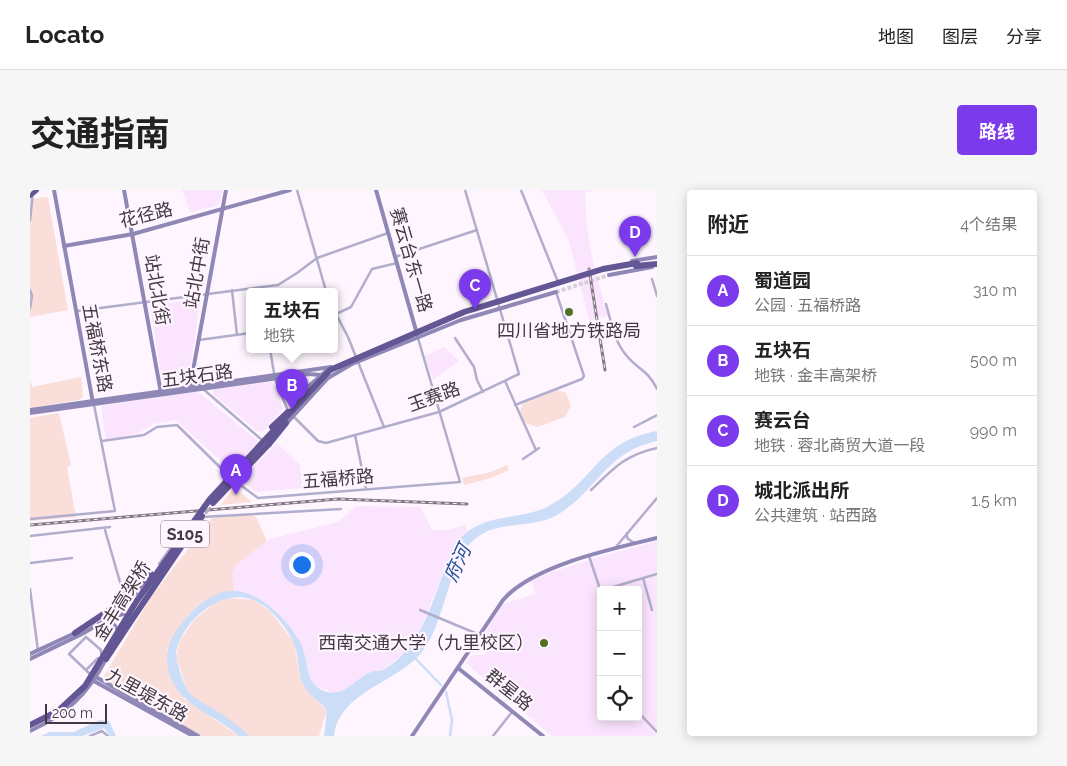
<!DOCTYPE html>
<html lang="zh">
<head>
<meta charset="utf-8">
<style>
	:root { --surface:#fff; --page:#f6f6f6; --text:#222; --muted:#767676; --line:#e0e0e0; --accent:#7c3aed }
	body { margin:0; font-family:Raleway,"Noto Sans SC",sans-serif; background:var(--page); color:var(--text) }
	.controls { position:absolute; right:15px; bottom:15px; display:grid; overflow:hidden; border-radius:5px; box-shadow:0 2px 12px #0003 }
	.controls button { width:45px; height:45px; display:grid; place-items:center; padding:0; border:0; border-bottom:1px solid var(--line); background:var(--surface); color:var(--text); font:25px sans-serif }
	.scale { position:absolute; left:15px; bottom:12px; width:62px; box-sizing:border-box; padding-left:5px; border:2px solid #423942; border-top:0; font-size:14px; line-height:18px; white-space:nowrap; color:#423942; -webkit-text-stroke:4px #fef5ff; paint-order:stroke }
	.you { position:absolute; left:271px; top:374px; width:18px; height:18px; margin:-12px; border:4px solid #fff; border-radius:50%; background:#1a73e8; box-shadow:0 0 0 8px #1a73e833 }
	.badge { display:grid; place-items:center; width:32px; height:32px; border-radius:50%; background:var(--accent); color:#fff; font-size:16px; font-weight:700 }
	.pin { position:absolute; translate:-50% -41px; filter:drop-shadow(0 1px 2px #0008) }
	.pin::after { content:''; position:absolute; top:26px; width:18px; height:15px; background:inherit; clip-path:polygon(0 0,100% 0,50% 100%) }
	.popup { position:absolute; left:216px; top:98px; width:92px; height:65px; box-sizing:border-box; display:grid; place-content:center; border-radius:5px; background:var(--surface); filter:drop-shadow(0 1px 4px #0005); font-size:16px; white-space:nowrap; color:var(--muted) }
	.popup b { font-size:19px; color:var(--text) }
	.popup::after { content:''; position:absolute; left:50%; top:100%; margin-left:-10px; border:10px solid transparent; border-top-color:var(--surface) }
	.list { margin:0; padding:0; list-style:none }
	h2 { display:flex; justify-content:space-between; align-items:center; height:65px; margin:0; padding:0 20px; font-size:21px }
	h2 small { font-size:16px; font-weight:400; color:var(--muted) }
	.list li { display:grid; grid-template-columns:32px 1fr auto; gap:15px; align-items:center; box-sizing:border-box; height:70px; padding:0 20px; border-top:1px solid var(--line) }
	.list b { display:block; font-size:19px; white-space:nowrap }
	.list p { margin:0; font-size:16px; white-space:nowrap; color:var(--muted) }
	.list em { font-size:16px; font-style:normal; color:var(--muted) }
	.icon { flex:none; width:28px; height:28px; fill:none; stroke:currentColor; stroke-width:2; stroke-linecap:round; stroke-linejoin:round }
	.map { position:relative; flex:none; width:627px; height:546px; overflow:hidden; border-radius:5px }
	header { display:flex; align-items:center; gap:30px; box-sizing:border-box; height:70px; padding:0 25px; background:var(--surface); border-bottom:1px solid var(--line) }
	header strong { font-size:24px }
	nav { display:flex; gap:28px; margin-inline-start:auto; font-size:18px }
	.intro { display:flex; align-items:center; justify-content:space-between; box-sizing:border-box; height:120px; padding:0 30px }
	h1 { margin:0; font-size:35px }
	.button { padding:12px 22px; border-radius:5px; background:var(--accent); color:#fff; font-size:18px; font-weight:700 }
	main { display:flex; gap:30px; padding:0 30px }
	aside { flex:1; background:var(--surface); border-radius:5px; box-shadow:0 2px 12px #0003 }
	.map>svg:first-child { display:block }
	.built { fill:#fbe4fd; fill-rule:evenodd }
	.green { fill:#faded9 }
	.water { fill:#ccddf7 }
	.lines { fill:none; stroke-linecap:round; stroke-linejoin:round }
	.canal { stroke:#ccddf7; stroke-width:2.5 }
	.secondary-tunnel { stroke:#d8cfd9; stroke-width:4; stroke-dasharray:4 2; stroke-linecap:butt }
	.street { stroke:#b1adcc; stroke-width:2.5 }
	.secondary { stroke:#8f88b6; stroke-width:4 }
	.highway { stroke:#625695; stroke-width:6 }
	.rail-casing { stroke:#827982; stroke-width:3 }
	.rail { stroke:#fef5ff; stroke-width:1; stroke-dasharray:4; stroke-linecap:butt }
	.street-bridge { stroke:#b1adcc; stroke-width:2.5 }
	.highway-bridge { stroke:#625695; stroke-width:6 }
	.poi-dot { fill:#517025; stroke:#fef5ff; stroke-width:2 }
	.labels { text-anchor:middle; stroke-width:4.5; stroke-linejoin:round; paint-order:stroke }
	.shield { fill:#fef5ff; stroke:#7a717b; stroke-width:1 }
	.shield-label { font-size:16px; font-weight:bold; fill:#423942 }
	.street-label { font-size:18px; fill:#423942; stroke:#fef5ff }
	.poi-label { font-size:18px; fill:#423942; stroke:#fef5ff }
	.water-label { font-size:19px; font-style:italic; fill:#21529b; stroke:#fef5ff }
</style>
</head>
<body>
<header>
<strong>Locato</strong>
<nav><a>地图</a><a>图层</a><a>分享</a></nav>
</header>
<div class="intro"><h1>交通指南</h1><a class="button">路线</a></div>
<main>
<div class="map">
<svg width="627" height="546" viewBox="0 0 627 546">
	<rect width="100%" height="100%" fill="#fef5ff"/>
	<g class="built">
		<polygon points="152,0 192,0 190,12 186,16 160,22"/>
		<polygon points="512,0 564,0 555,3 557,39 563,72 578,126 559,130 539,51"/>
		<polygon points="168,109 170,111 159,188 152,193 138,194 132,191 120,116"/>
		<polygon points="414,157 429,171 403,190 395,166"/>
		<polygon points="241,192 243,193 253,218 234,241 228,242 183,204 183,199"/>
		<polygon points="167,201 229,252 201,280 146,230 123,234 111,242 76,251 71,216"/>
		<polygon points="247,253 270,275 272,298 226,302 216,293 216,284"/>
		<polygon points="326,316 391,317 402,340 419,340 435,335 438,341 424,358 388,444 378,460 351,481 341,482 312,502 304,503 285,496 279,485 274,460 264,443 240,417 224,407 204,401 202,383 205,376 240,349 308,332"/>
		<path d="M627,351V546H522L436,473L442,465H454L459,457L456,448L453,446L473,414L505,404L501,389L565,368ZM571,400H608V527H571Z"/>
	</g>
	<g class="green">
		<polygon points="18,7 38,120 0,127 0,9"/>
		<polygon points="51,187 53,207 49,210 0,218 0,190 2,197"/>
		<polygon points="527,200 536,203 541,216 535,227 507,237 495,233 490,221 493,214"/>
		<polygon points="29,223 41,275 37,277 46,327 0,331 0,228"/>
		<polygon points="477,275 479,280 458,289 434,295 432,288 461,282"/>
		<polygon points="204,297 222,312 191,315"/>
		<path d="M219,324L226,327L237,351L205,376L202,383L204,401C172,402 147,434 137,461L154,509L209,546H171L91,502L77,492L74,486L121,407L182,328Z"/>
		<polygon points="199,408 223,410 240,421 264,452 270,487 275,497 297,521 289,546 219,546 189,523 164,508 157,500 146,466 150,450 164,430 185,413"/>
	</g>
	<g class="water">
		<path d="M627,241V251C574,262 567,303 525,326C501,339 468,330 446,348C417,371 416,434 391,463C366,493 309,502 304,546H294L297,521C292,512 280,507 274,496C268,485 269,472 266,460C262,443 244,421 229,413C196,393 153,429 146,462C145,469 154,495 158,501C163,508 170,510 177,515C191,523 208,534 219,546H209C184,523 146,516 138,479C135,463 139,450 149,437C160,422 178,404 197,401C227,397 257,429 270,452C280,469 273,493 294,501C315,508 324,489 341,482C345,480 349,482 353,480C389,460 400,418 414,382C418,372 421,361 427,353C450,321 488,332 519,316C565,291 567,252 627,241Z"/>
		<polygon points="69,530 79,531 86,546 80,546 74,538 52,546 11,546 20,542 44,542"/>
	</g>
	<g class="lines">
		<g class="canal">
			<polyline points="384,467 411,495"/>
			<polyline points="416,502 422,530 420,546"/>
		</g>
		<polyline class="secondary-tunnel" points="526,102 579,85"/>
		<g class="street">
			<polyline points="267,0 296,101"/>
			<polyline points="491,0 528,92"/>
			<polyline points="0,30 3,3"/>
			<polyline points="365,67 447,40"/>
			<polyline points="622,89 627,106"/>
			<polyline points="0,100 2,106 0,118"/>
			<polyline points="202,100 207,145"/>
			<path d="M576,114C581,131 584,151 596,165C608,180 617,179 627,199"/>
			<polyline points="304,120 318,147 354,237"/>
			<polyline points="47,121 248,95 267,83 287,68 358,43"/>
			<polyline points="304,125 321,117 342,79 367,73"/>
			<polyline points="425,148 444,177 447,190 453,202"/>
			<polyline points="169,150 220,143"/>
			<polyline points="240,159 245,189 258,221"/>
			<polyline points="475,191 506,260"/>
			<polyline points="172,198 232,250"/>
			<polyline points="485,215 552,189 554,186 526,102"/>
			<polyline points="263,226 288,251 296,253 409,222 489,184 435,0"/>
			<polyline points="604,237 627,225"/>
			<polyline points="325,245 336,299"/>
			<polyline points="72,251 114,245 127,237 147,235 199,286"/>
			<polyline points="493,269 509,258"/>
			<polyline points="205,291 228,308 430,292 388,148"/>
			<path d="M561,300C584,278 595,265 627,258"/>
			<polyline points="172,327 311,319"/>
			<polyline points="0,329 85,321 64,215"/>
			<polyline points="75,340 94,406"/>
			<polyline points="597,343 597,348 604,353"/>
			<polyline points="0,346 80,337"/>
			<polyline points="585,358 627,308"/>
			<polyline points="559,366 571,402"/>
			<polyline points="0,373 42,368"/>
			<polyline points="129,374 142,356"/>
			<polyline points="613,388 622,420"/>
			<polyline points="0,399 8,461"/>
			<polyline points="573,400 627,384"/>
			<polyline points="390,420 450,445"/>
			<polyline points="57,479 68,468"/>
			<polyline points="60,484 39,464 56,447 71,460 71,464"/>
			<polyline points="608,522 627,542"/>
			<polyline points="60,546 72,541 78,546"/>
			<polyline points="463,546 482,522"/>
		</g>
		<g class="secondary">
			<polyline points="24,0 63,213"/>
			<polyline points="94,0 131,203"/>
			<polyline points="346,0 387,144"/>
			<polyline points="34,56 103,44 260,0"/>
			<polyline points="602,71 627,67"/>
			<polyline points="579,85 622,77"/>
			<polyline points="160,197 196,0"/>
			<polyline points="263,216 279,196 296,181"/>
			<polyline points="0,220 301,177"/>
			<polyline points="0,223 277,184 292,185"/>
			<polyline points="256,234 298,188 322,174 431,130 526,102"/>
			<polyline points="84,421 98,412 116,392"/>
			<polyline points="75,432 81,431 88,440"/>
			<polyline points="0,464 45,443"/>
			<polyline points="0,469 52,444 79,428 100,422"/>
			<polyline points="428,478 513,546"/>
			<polyline points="66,487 168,546"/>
			<polyline points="62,490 163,546"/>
			<path d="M0,541C37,524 57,505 76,469"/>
			<path d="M382,546L473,410C503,375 582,359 627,348"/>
		</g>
		<g class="highway">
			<polyline points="606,76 627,74"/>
			<polyline points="242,237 258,222"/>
			<polyline points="239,254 256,233"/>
			<polyline points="45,443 84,417"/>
			<polyline points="76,469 99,434"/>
		</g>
		<defs>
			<g id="rail">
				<polyline points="559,79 575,180"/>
				<polyline points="0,335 308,309 437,314"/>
			</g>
		</defs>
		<use href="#rail" class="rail-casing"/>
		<use href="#rail" class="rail"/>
		<polyline class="street-bridge" points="176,323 180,318"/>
		<g class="highway-bridge">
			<polyline points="0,5 6,0"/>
			<polyline points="183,313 239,254"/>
			<polyline points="84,417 121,384"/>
			<polyline points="99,434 172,326"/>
			<polyline points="0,535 28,521 55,496 106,412 180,309 300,180 434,122 573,79 607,73"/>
		</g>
	</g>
	<g class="poi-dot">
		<circle cx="539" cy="122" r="5"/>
		<circle cx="514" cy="453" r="5"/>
	</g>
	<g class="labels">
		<rect class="shield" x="131" y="330.5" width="48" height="27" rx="4"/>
		<g class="shield-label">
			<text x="155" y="350">S105</text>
		</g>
		<g class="street-label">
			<text transform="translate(116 25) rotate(-14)" y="6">花径路</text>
			<text transform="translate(381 70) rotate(74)" y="6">赛云台东一路</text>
			<text transform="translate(167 83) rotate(-80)" y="6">站北中街</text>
			<text transform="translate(127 100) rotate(80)" y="6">站北北街</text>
			<text transform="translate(67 158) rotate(79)" y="6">五福桥东路</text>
			<text transform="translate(167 186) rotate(-8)" y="6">五块石路</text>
			<text transform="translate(404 207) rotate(-20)" y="6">玉赛路</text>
			<text transform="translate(308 289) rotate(-5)" y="6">五福桥路</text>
			<text transform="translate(92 411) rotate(-58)" y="6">金丰高架桥</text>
			<text transform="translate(479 500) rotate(39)" y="6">群星路</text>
			<text transform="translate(117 505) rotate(29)" y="6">九里堤东路</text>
		</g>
		<g class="poi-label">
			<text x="539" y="147">四川省地方铁路局</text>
			<text x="504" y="459" text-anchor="end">西南交通大学（九里校区）</text>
		</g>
		<g class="water-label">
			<text transform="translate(427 373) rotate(-65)" y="7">府河</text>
		</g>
	</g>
</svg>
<div class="controls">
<button>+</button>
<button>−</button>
<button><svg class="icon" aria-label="locate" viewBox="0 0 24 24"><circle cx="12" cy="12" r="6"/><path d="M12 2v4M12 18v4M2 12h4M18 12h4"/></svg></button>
</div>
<div class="scale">200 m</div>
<div class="you"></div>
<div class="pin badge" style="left:206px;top:305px">A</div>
<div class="pin badge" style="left:262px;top:220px">B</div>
<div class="popup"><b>五块石</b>地铁</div>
<div class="pin badge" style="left:445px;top:120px">C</div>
<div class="pin badge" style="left:605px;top:67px">D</div>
</div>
<aside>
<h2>附近<small>4个结果</small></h2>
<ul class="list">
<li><span class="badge">A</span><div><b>蜀道园</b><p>公园 · 五福桥路</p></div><em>310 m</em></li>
<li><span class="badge">B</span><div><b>五块石</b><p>地铁 · 金丰高架桥</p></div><em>500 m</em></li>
<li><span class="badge">C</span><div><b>赛云台</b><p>地铁 · 蓉北商贸大道一段</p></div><em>990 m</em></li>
<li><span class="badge">D</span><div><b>城北派出所</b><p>公共建筑 · 站西路</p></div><em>1.5 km</em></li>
</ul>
</aside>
</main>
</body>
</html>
